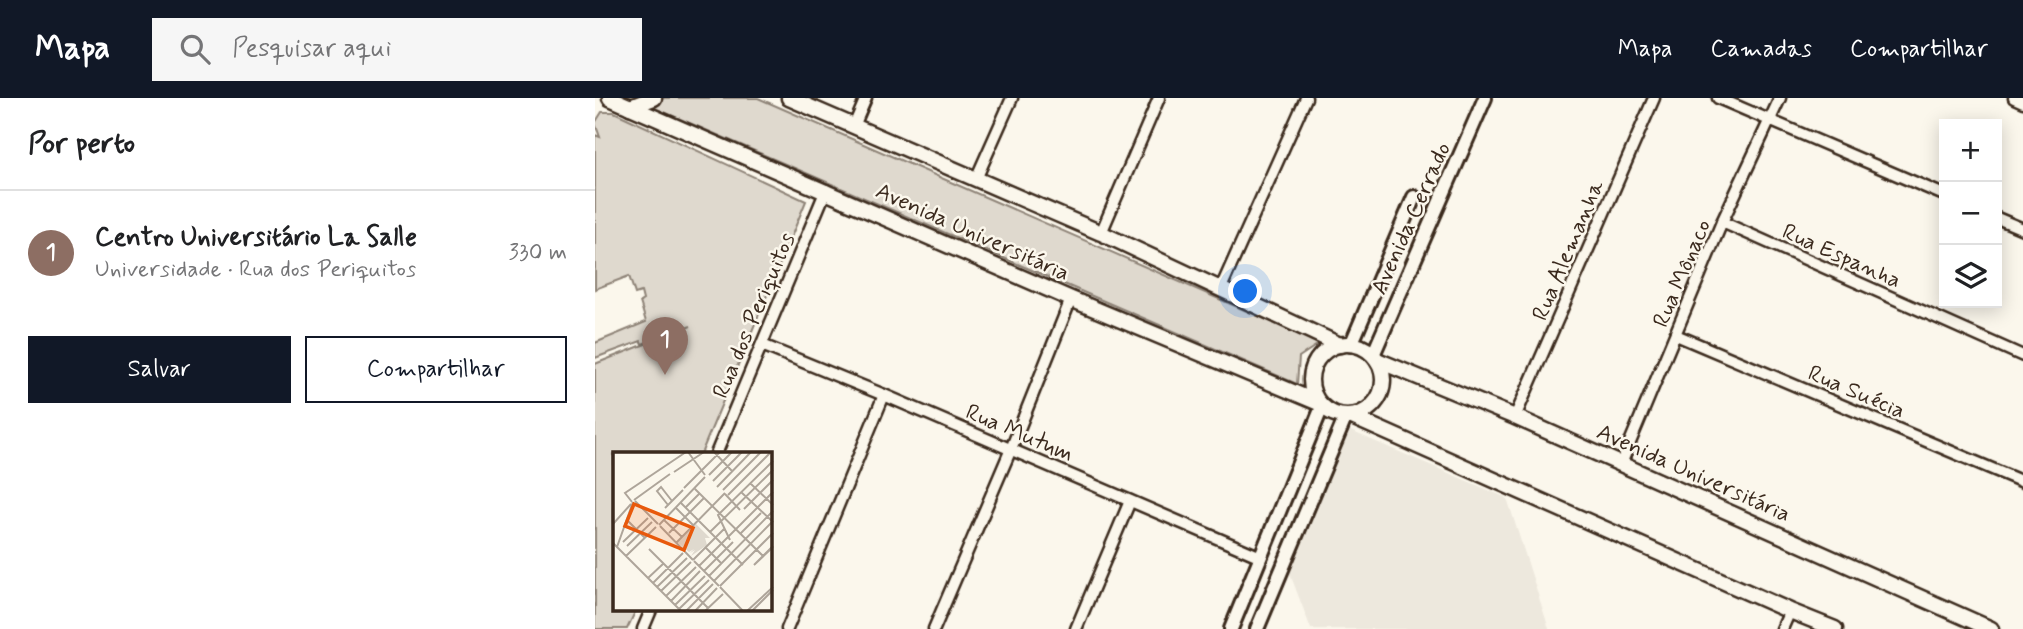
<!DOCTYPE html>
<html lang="pt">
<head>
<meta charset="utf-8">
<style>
	:root { --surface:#fff; --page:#f6f6f6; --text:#202124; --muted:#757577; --line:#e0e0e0; --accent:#111827 }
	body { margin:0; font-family:Mynerve,sans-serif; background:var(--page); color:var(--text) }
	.controls { position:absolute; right:21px; top:21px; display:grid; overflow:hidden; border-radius:0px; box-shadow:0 4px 18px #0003 }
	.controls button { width:63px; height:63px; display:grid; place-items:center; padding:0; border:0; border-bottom:2px solid var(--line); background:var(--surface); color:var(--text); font:35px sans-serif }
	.you { position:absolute; left:651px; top:194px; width:24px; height:24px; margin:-18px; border:5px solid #fff; border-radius:50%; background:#1a73e8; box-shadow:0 0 0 10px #1a73e833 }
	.badge { display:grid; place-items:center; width:46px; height:46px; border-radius:50%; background:var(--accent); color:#fff; font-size:23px; font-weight:700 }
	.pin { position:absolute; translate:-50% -58px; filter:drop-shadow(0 2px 4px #0008) }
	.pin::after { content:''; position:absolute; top:37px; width:24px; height:21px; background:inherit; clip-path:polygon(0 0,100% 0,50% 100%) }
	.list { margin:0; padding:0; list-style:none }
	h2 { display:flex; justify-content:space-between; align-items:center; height:91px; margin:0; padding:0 28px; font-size:30px }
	h2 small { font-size:23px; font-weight:400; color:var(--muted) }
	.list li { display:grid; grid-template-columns:46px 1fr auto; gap:21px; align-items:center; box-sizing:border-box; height:126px; padding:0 28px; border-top:2px solid var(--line) }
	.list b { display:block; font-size:26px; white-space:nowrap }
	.list p { margin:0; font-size:23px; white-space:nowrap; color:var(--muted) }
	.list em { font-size:23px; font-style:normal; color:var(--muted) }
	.actions { display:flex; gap:14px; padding:21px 28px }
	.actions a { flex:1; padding:16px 0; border:2px solid var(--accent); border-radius:0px; text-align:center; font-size:24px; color:var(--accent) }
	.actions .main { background:var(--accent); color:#fff }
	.icon { flex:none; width:38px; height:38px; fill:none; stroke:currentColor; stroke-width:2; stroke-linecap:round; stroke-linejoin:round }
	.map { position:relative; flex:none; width:1428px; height:531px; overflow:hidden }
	header { display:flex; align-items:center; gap:42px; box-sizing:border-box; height:98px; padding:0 35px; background:var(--accent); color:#fff }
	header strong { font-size:33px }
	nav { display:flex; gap:38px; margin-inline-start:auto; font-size:24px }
	.search { width:490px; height:63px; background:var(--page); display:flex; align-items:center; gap:18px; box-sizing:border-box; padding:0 24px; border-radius:0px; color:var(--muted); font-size:26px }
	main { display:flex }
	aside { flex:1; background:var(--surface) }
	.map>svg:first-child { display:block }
	.built { fill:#ede8dd }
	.green { fill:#dfd9ce; stroke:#8d8276; stroke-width:2 }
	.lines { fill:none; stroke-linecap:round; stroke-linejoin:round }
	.minor-casing { stroke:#3b2a1e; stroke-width:15 }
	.tertiary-casing { stroke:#3b2a1e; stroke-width:18 }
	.secondary-casing { stroke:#3b2a1e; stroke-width:19 }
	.minor { stroke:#fbf7ec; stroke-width:10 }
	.tertiary { stroke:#fbf7ec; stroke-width:12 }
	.secondary { stroke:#fbf7ec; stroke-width:14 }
	.labels { text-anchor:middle; stroke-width:5; stroke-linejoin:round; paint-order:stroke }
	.street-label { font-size:23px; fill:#3b2a1e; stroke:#fbf7ec }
	.inset-road { fill:none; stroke:#aea59a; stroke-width:2 }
	.view { fill:#e8590c; fill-opacity:0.15; stroke:#e8590c; stroke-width:3.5 }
	.inset-edge { fill:none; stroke:#3b2a1e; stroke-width:3.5 }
</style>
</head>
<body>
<header>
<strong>Mapa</strong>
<div class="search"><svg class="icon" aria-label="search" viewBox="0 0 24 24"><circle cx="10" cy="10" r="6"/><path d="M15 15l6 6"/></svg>Pesquisar aqui</div>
<nav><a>Mapa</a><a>Camadas</a><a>Compartilhar</a></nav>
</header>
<main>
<aside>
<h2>Por perto<small></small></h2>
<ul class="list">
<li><span class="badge" style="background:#8d6e63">1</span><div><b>Centro Universitário La Salle</b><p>Universidade · Rua dos Periquitos</p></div><em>330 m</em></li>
</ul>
<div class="actions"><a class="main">Salvar</a><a>Compartilhar</a></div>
</aside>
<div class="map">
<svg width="1428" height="531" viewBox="0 0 1428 531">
	<rect width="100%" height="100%" fill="#fbf7ec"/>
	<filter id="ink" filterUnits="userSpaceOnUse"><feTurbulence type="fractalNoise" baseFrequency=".0143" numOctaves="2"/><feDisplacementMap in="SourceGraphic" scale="14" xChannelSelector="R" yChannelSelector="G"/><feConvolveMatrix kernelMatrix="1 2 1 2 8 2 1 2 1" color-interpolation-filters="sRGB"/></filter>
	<g filter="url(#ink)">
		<polygon class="built" points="751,331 912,400 954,531 716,531 692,468"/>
		<g class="green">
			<polygon points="69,0 163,0 725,245 704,259 702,286 55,8"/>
			<polygon points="7,14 19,14 211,103 106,356 19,356 19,512 41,512 32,531 0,531 0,266 96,228 47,246 46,243 0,260 0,245 51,224 45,204 48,202 46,194 40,196 34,178 0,191 0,37 5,39 0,25"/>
		</g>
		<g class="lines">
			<defs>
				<g id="minor">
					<polyline points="1123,0 1349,97"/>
					<polyline points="1419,0 1428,4"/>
					<polyline points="259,28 271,0"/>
					<polyline points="381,81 417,0"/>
					<polyline points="1402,120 1428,131"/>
					<polyline points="1127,124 1428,258"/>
					<polyline points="506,135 564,0"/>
					<polyline points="626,190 711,0"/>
					<polyline points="1081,237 1428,384"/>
					<polyline points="167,247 289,297 666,459"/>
					<polyline points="920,319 1059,0"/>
					<polyline points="121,356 231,92"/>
					<polyline points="1026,366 1127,124 1185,0"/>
					<polyline points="48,531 56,512"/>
					<polyline points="192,531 289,297"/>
					<polyline points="339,531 416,351 476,201"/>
					<polyline points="481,531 535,403"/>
					<polyline points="1187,531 1195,513"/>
				</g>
				<g id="tertiary">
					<polyline points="756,247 819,99"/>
					<polyline points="778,257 890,0"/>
					<polyline points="636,531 727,309"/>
					<polyline points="662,531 751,318"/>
				</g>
				<g id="secondary">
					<polyline points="15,0 476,201 724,305"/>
					<polyline points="194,0 506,135 745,247"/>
					<polyline points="35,9 59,0"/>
					<circle cx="752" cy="282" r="36"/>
					<polyline points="782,262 920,319 1396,531"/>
					<polyline points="755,318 1195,513 1240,531"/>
				</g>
			</defs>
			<use href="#minor" class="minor-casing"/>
			<use href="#tertiary" class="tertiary-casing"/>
			<use href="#secondary" class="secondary-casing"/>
			<use href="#minor" class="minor"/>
			<use href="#tertiary" class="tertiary"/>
			<use href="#secondary" class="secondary"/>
		</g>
	</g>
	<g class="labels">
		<g class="street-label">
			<text transform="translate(815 120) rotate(-66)" y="8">Avenida Cerrado</text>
			<text transform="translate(378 133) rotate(24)" y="8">Avenida Universitária</text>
			<text transform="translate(972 152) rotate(-67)" y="8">Rua Alemanha</text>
			<text transform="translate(1247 157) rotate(24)" y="8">Rua Espanha</text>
			<text transform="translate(1086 175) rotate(-67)" y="8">Rua Mônaco</text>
			<text transform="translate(158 217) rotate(-67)" y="8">Rua dos Periquitos</text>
			<text transform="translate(1262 293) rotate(23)" y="8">Rua Suécia</text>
			<text transform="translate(425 334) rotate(23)" y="8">Rua Mutum</text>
			<text transform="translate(1099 374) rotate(24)" y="8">Avenida Universitária</text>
		</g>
	</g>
	<g transform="translate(18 354)">
		<rect width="159" height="159" fill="#fbf7ec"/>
		<path d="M83,72L97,86H92L94,93L78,104L82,98L77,101L81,97L76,100L64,90Z" fill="#dfd9ce"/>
		<path class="inset-road" d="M75,0L92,23M101,0L119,19M61,20L91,0M96,23L119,0M100,29L129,0M137,31L160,53M104,35L138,0M71,36L107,0M82,37L151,105M110,38L148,0M128,40L160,70M112,42L127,58M115,43L158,0M21,48L57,22M22,49L45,72M19,50L12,41L73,0M68,51L130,113M55,53L44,39L48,35L59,49M62,55L80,73M52,56L70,38M72,56L87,41M131,57L160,28M14,68L32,86M51,68L69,85M0,72L18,52M46,73L92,25M47,74L80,108M97,80L160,18M56,81L91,46M127,82L148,61M117,88L105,63L160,9M10,90L35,66M0,91L68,159M63,91L112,41M14,94L39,70M160,94L141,113L160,95M4,95L20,50M92,95L108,111M13,104L43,75M80,108L111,77M81,109L106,134M86,114L160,40M91,119L120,90M96,124L160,59M35,126L51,111M101,129L160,69M40,131L70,101M107,134L160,81M44,135L74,106M107,135L130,159M48,139L78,110M53,144L83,115M58,149L87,119M62,153L92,124M95,156L36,97L95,156M66,157L96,128M73,159L100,132M82,159L104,136M92,159L110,142M134,159L160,135M139,159L160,138"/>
		<path class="view" d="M21,52L80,76L71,98L12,74Z"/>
		<rect width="159" height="159" class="inset-edge"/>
	</g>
</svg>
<div class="controls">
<button>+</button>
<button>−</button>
<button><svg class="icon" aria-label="layers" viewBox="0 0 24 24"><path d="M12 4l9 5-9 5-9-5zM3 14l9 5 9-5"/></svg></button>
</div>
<div class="you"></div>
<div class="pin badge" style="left:70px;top:277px;background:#8d6e63">1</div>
</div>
</main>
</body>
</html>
